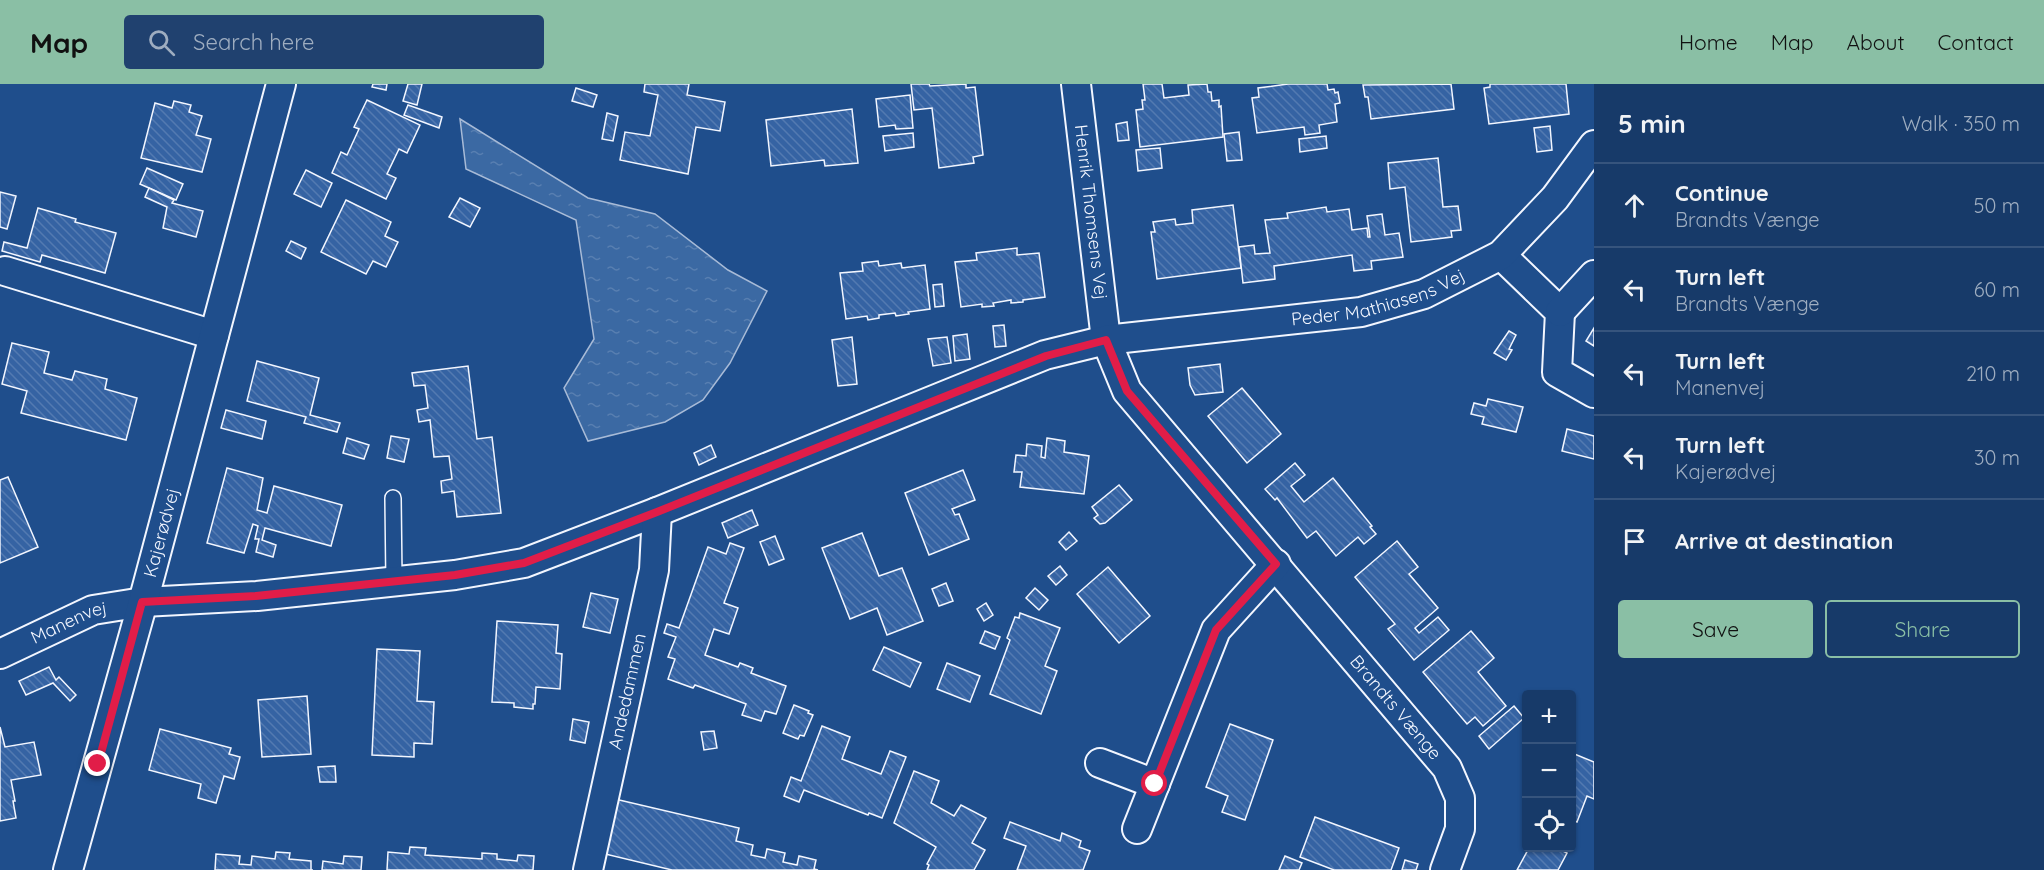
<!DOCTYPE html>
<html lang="en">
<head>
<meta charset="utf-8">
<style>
	:root { --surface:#173a69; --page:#20416f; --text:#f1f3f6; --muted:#9eadc0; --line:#36547d; --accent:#8abfa5 }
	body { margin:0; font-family:Quicksand,sans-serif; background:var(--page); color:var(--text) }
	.controls { position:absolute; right:18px; bottom:18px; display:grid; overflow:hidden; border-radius:6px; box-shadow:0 2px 4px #0004 }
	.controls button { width:54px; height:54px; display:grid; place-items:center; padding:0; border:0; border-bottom:2px solid var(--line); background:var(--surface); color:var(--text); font:30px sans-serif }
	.stop { position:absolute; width:18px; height:18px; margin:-14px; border:4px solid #e11d48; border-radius:50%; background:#fff }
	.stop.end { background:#e11d48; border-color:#fff; box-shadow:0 2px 6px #0008 }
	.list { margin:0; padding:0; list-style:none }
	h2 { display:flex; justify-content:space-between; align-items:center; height:78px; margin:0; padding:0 24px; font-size:26px }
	h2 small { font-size:20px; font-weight:400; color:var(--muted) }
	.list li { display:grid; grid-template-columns:39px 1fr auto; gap:18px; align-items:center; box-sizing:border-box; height:84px; padding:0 24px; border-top:2px solid var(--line) }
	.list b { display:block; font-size:22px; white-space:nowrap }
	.list p { margin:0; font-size:20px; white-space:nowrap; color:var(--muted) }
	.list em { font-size:20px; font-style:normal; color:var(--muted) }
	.actions { display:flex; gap:12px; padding:18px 24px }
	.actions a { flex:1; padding:14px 0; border:2px solid var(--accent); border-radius:6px; text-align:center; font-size:21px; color:var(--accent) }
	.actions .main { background:var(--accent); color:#111 }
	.icon { flex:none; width:33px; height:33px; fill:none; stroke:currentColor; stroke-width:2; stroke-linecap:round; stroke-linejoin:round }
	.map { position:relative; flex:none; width:1594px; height:786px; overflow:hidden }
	header { display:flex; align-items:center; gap:36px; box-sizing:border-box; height:84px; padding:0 30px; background:var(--accent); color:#111 }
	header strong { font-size:28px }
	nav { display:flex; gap:33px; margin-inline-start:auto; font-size:21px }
	.search { width:420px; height:54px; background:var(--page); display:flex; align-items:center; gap:15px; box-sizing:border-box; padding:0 21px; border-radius:6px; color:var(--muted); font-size:22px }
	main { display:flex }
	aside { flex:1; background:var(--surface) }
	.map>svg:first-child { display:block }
	.water { fill:url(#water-ripples); stroke:#a8bbd7; stroke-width:1.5 }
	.building { fill:url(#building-back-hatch); stroke:#f2f6ff; stroke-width:1.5 }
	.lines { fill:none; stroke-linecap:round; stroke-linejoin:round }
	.lane-casing { stroke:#f2f6ff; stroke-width:18 }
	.street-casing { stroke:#f2f6ff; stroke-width:32 }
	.lane { stroke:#1f4e8c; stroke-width:15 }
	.street { stroke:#1f4e8c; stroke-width:28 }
	.route { stroke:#e11d48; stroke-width:8 }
	.labels { text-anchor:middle; stroke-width:4.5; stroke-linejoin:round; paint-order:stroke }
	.street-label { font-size:18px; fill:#f2f6ff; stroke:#1f4e8c }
</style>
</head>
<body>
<header>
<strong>Map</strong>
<div class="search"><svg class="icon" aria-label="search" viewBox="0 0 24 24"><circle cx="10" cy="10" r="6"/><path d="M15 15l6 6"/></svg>Search here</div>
<nav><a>Home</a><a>Map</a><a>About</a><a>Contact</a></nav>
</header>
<main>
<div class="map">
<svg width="1594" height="786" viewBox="0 0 1594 786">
	<defs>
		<pattern id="water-ripples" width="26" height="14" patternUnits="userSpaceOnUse" patternTransform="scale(1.5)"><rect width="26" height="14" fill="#3b69a3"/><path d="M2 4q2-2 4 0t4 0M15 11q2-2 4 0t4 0" fill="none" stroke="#587fb1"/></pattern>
		<pattern id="building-back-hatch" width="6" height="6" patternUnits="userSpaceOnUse" patternTransform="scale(1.5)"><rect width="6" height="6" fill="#3563a3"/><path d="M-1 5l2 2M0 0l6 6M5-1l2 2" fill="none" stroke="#537ab1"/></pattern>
	</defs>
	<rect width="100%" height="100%" fill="#1f4e8c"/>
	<polygon class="water" points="460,35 588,114 655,130 728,186 767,207 730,279 703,316 665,338 588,357 564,304 594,255 576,136 466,85"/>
	<g class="building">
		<polygon points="373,0 387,0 386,6 372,3"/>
		<polygon points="408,0 422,0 417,21 403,17"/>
		<polygon points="645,0 689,0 687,11 725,18 720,47 696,43 688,90 620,76 625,48 650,52 658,11 644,8"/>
		<polygon points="911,0 929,0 930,2 966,0 966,4 975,3 983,71 973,73 974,79 939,84 932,24 914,26"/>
		<polygon points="1143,0 1162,0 1164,14 1189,11 1188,1 1207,0 1208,8 1211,8 1212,17 1219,16 1219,23 1221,22 1223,53 1140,63 1136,26 1143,25 1142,16 1145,16"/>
		<polygon points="1288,0 1327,0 1328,6 1334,5 1335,9 1338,8 1340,19 1335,20 1337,38 1319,41 1320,49 1305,51 1304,43 1257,49 1252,14 1259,13 1258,4"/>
		<polygon points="1451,0 1454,25 1371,35 1368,13 1365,13 1363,1"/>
		<polygon points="1490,0 1566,0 1569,30 1489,40 1484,4 1490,3"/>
		<polygon points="576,4 597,11 593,23 572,17"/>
		<polygon points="910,11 913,44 896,45 895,41 879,43 876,15"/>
		<polygon points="367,16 420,41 407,69 399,65 387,90 396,94 386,115 332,89 341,68 347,71 359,45 354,43"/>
		<polygon points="174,17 191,21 189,28 202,32 196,51 211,55 202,88 141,74 155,19 172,24"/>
		<polygon points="408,21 442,33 439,44 404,31"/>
		<polygon points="852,25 858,79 825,82 824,76 771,82 766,36"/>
		<polygon points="607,29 618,32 613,57 602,55"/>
		<polygon points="1127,38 1129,56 1118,57 1116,40"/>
		<polygon points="1550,42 1552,66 1537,68 1534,44"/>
		<polygon points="1239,48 1242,76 1227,77 1224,50"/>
		<polygon points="913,49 914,63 885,67 883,52"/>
		<polygon points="1326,52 1327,64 1300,68 1299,55"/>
		<polygon points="1160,64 1162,84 1138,87 1136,66"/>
		<polygon points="1438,74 1443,123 1458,122 1461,146 1451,147 1452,153 1411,158 1405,103 1390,105 1388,79"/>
		<polygon points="147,84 183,100 176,116 140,100"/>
		<polygon points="306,86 332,99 321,123 294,110"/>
		<polygon points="149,104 174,116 172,119 203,127 196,153 163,144 167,123 145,113"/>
		<polygon points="0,108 16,112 7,145 0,143"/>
		<polygon points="460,114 480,124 470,143 449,133"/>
		<polygon points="346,116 391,138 385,152 398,158 386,183 373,177 366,190 321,168"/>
		<polygon points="1233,121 1241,184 1157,195 1151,148 1155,148 1153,138 1175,135 1176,141 1193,139 1192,126"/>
		<polygon points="1326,123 1327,128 1349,125 1352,146 1367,144 1368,153 1370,153 1367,132 1382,130 1385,151 1399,149 1403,173 1371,177 1372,185 1354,187 1352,171 1274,182 1275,195 1243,199 1239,163 1254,161 1255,170 1270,169 1265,136 1288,134 1287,129"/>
		<polygon points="38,124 76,135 75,138 116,149 105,189 42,171 40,178 2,167 4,158 27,164"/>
		<polygon points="291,157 306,164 301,175 286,167"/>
		<polygon points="1017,164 1017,171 1039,169 1045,213 1023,216 1023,218 1011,219 1011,216 993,219 994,222 982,223 982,220 961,223 955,178 977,176 976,169"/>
		<polygon points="878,177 879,182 901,179 902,184 925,181 930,225 908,228 909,230 896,232 895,229 879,231 879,234 868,236 867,232 846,235 840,189 863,187 862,179"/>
		<polygon points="942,200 944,222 935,223 933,201"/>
		<polygon points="1004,241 1006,262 995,263 993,242"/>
		<polygon points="1594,244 1594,262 1586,257"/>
		<polygon points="1509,247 1516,251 1509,265 1512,266 1506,276 1494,269"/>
		<polygon points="967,250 970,275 955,277 953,252"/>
		<polygon points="852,253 857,300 838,302 832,256"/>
		<polygon points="947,253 951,279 933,282 928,255"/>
		<polygon points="12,259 49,268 44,289 72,296 75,287 107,295 105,305 137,314 126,356 21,329 27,307 2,300"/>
		<polygon points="257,277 319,294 310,331 340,339 337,348 304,339 306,333 247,317"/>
		<polygon points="1220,280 1223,308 1195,311 1190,301 1188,284"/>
		<polygon points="468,282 477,355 492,353 501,429 457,433 454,407 442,409 441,397 452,395 449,372 434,373 430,336 419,338 417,326 428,324 425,301 414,302 412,289"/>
		<polygon points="1242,304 1281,350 1247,379 1208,332"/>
		<polygon points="1488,315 1523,323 1516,348 1482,340 1484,333 1471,330 1474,319 1486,322"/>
		<polygon points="226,326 266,337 262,355 221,344"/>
		<polygon points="1567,345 1594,352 1594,375 1562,367"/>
		<polygon points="391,352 409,355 404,378 387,374"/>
		<polygon points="347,354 369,361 364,375 343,369"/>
		<polygon points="1047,354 1065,357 1064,368 1089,372 1084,410 1020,403 1022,388 1014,388 1016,371 1026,372 1027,360 1042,362 1041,373 1045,374"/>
		<polygon points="711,361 716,373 699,381 694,369"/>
		<polygon points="1295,379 1305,391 1291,402 1304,418 1333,394 1372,442 1370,443 1376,450 1364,460 1358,453 1336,472 1316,447 1307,454 1277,414 1275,416 1265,405"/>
		<polygon points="227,384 263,394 257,426 267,429 274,402 342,421 331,462 265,444 262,456 276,461 273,473 256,468 259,455 255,455 258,442 253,440 244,469 207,459"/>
		<polygon points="963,386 975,416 952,425 955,431 959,430 969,455 929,471 905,409"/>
		<polygon points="8,393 38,463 0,479 0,396"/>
		<polygon points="1119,401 1132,416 1105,439 1100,440 1094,434 1098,431 1092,423"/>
		<polygon points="752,426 758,441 728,454 722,439"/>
		<polygon points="1069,448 1077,457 1066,466 1059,458"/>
		<polygon points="862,449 879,492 902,484 923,537 887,551 877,524 850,535 822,464"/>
		<polygon points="775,452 784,475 769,481 760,458"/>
		<polygon points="1397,457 1418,483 1409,490 1438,524 1415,544 1419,549 1438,533 1449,546 1414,576 1388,545 1395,540 1355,493"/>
		<polygon points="730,459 744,464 724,519 738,524 729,550 714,545 705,571 738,583 740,579 753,584 751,589 786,602 776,630 765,627 761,637 742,631 746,620 695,601 693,604 668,595 675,575 668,573 676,553 664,549 667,540 679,544 708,463 726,470"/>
		<polygon points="1060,482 1067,491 1056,501 1048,492"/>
		<polygon points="1108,483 1150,532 1119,559 1077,510"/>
		<polygon points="946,499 953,517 939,522 932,505"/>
		<polygon points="1035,504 1048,516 1039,526 1026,514"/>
		<polygon points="591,509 618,515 610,549 583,543"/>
		<polygon points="986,519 993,531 984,537 977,525"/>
		<polygon points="1020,529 1060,544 1045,582 1057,587 1041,630 990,610 1010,556 1007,554 1015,533 1019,534"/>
		<polygon points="497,537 558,541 556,569 562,570 560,605 536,603 535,620 533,620 533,625 514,623 514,619 492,618"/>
		<polygon points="985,547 1000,553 995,565 980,559"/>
		<polygon points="1471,547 1494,574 1478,588 1506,622 1483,642 1475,633 1467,640 1423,588"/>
		<polygon points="884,563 921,579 910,603 873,586"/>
		<polygon points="377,565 420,567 417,617 434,618 432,660 414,659 414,673 372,671"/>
		<polygon points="947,579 980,592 970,618 937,605"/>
		<polygon points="49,583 56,596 59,593 76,611 70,617 53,599 26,611 19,597"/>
		<polygon points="307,612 311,670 262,673 258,616"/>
		<polygon points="794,621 809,627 808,629 813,631 804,652 800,651 798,655 783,649"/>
		<polygon points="1514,622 1524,634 1489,665 1479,652"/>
		<polygon points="573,635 589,638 585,659 570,656"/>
		<polygon points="1230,640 1273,656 1245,736 1222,728 1228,712 1206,703"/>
		<polygon points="822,642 850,653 842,675 881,690 890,667 906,673 882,734 869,729 868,731 804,706 799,718 784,712 791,693 801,697"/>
		<polygon points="0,643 5,663 34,658 41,691 11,696 15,717 13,717 16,734 0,737"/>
		<polygon points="160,645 231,664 229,670 240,673 234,695 224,692 216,719 198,714 201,700 149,686"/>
		<polygon points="714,647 717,664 704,666 701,648"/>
		<polygon points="1572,669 1594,678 1594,715 1587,712 1577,738 1572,736"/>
		<polygon points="335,682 336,698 320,698 318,683"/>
		<polygon points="914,687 939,697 931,719 954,732 961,721 986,734 972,759 985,766 974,786 927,786 929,781 927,780 936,763 894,739"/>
		<polygon points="615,715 739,744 736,757 753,761 751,771 765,774 767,765 785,769 783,778 797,781 799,772 816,776 814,785 818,786 672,786 601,769"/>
		<polygon points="1315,733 1399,764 1391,786 1334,786 1300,773"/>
		<polygon points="1010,738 1060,757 1062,749 1081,757 1079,763 1090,767 1083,786 1017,786 1026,762 1004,754"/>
		<polygon points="410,763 426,764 425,771 482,775 482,769 497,770 497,775 517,777 518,771 534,772 533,786 387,786 388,768 409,770"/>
		<polygon points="1529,764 1557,764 1567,769 1558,786 1517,786"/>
		<polygon points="276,768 290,769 289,775 311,777 311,786 313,786 215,786 216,770 240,772 239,780 251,781 252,772 275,775"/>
		<polygon points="344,772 362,773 361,786 322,786 323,777 343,780"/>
		<polygon points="1285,772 1302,779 1299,786 1279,786"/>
		<polygon points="1405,776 1418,780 1416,786 1402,786"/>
	</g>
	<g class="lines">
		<defs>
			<polyline id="lane" points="393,414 394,497"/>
			<g id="street">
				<path id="s1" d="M1076,0L1106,256L1127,307L1447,684L1460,714V745L1445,786"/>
				<polyline points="1501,171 1560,228 1557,288 1594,309"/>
				<polyline points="5,187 214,251"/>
				<polyline points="1560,228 1594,191"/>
				<path id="s2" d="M0,570L93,526L143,518L257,512L455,491L524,479L657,428L1045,271L1106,256L1361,228L1424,210L1501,171L1555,114L1594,61"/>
				<polyline points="1100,679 1155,700"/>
				<polyline points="1137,745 1216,546 1276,480"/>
				<path id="s3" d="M68,786L143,518L281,0"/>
				<path id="s4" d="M588,786L654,486L657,428"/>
			</g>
		</defs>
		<use href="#lane" class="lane-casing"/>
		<use href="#street" class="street-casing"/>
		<use href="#lane" class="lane"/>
		<use href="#street" class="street"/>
	</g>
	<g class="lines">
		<polyline class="route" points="98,680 142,518 256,512 455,491 524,479 657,428 1046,272 1106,256 1127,307 1276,480 1216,546 1155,700"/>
	</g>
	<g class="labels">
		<g class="street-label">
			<text dy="6" stroke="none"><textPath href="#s1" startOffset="129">Henrik Thomsens Vej</textPath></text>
			<text dy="6" stroke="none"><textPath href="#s2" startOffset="1437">Peder Mathiasens Vej</textPath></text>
			<text dy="6" stroke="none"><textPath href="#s3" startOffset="350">Kajerødvej</textPath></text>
			<text dy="6" stroke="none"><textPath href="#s2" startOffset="76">Manenvej</textPath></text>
			<text dy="6" stroke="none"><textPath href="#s4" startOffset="183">Andedammen</textPath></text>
			<text dy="6" stroke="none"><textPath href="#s1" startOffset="728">Brandts Vænge</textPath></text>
		</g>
	</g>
</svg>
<div class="controls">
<button>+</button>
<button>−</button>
<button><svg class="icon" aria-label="locate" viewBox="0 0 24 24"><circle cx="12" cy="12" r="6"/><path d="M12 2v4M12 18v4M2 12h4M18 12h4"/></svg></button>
</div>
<div class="stop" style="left:1155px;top:700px"></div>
<div class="stop end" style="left:98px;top:680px"></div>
</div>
<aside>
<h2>5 min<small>Walk · 350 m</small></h2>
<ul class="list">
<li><svg class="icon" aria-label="ahead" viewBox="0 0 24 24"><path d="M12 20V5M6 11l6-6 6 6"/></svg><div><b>Continue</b><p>Brandts Vænge</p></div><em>50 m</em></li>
<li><svg class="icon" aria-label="left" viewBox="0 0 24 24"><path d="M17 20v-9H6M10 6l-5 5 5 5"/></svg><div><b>Turn left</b><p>Brandts Vænge</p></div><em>60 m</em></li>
<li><svg class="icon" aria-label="left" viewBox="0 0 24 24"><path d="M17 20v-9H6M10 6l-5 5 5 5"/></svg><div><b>Turn left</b><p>Manenvej</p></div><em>210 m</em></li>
<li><svg class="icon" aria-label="left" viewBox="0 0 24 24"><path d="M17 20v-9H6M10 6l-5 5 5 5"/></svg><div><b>Turn left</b><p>Kajerødvej</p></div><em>30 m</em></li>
<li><svg class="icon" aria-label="arrive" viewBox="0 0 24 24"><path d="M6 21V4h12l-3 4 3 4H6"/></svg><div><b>Arrive at destination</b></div></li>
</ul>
<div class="actions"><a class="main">Save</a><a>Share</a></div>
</aside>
</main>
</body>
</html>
